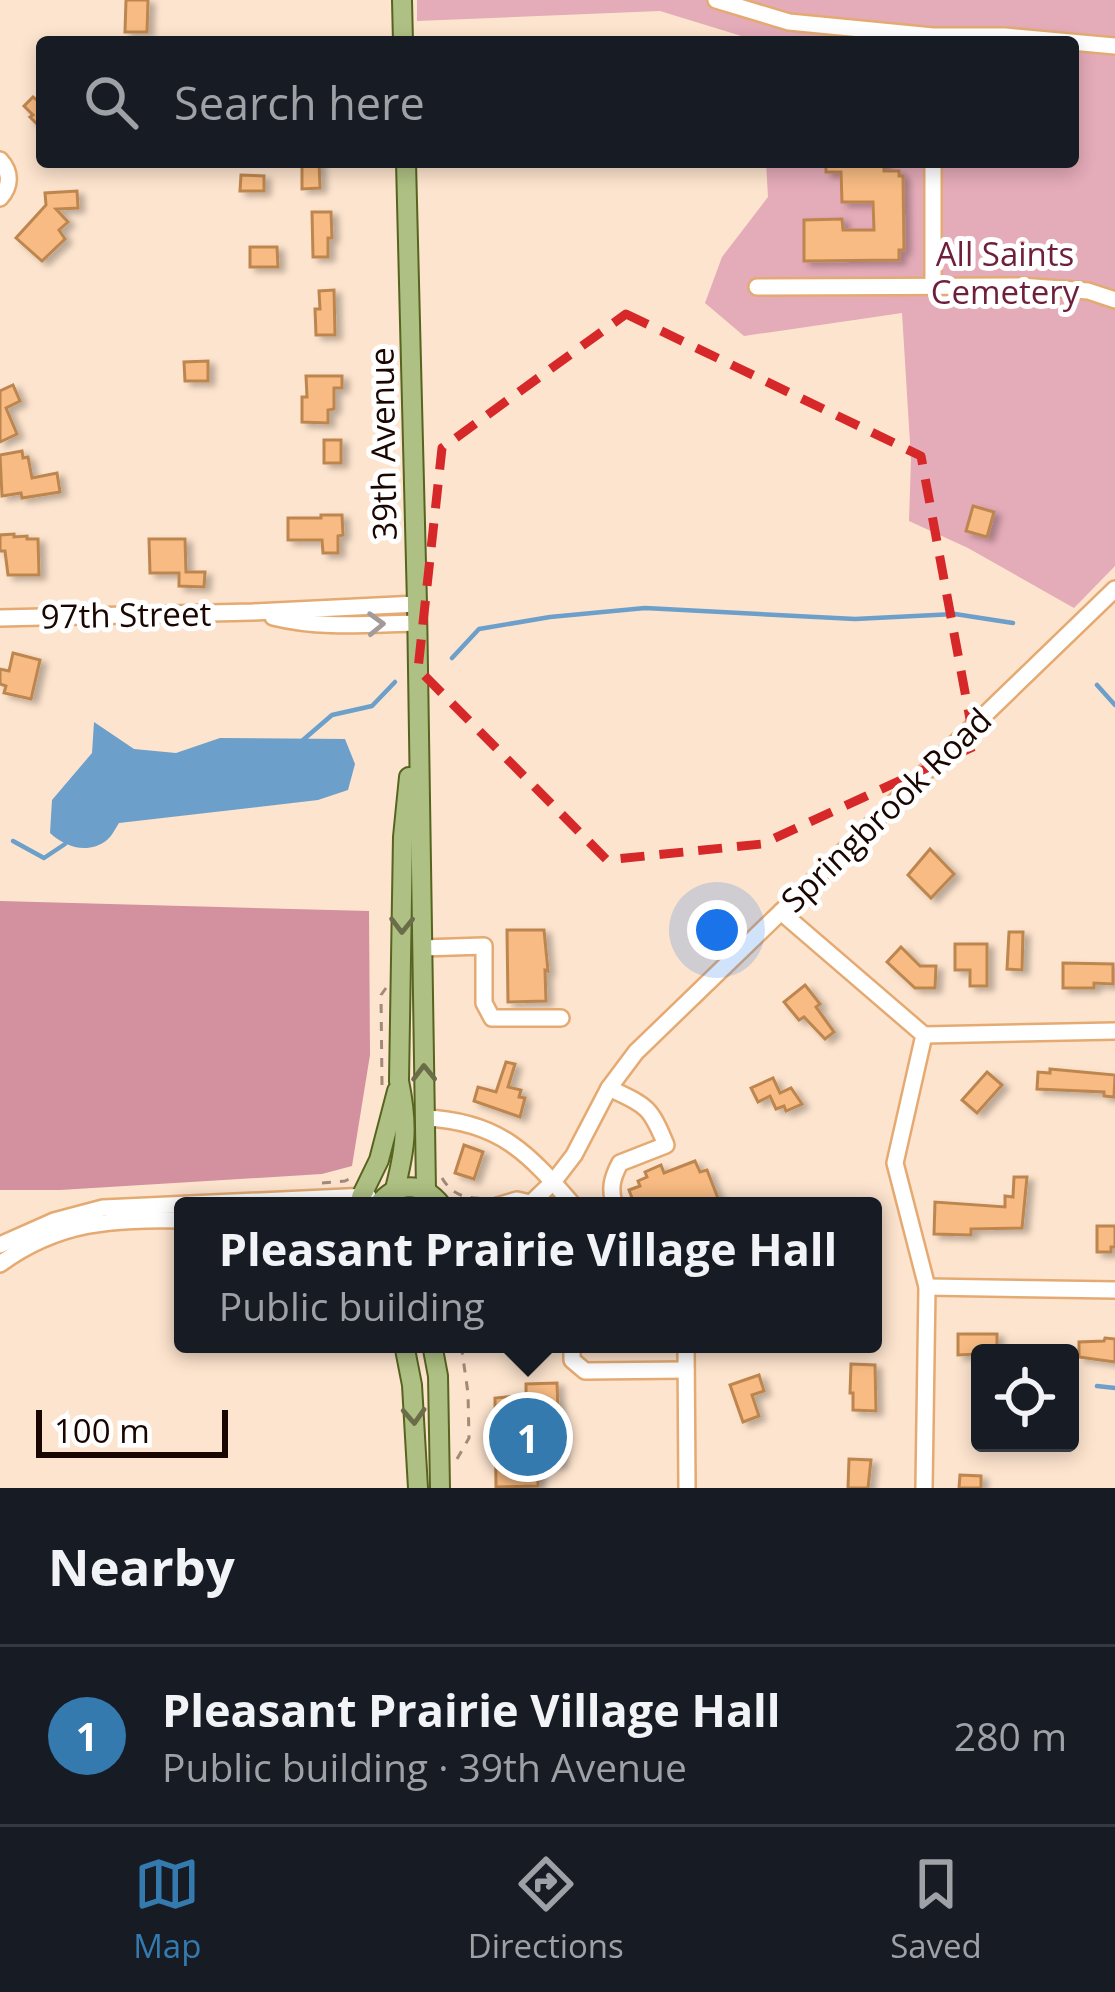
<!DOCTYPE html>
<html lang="en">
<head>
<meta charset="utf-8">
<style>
	:root { --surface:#171b24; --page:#242831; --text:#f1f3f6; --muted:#9ea1a6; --line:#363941; --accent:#347aaf }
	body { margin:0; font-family:"Open Sans",sans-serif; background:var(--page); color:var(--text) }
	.controls { position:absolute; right:36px; bottom:36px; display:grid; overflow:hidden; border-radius:12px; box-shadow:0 6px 18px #0003 }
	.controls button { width:108px; height:108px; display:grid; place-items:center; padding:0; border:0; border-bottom:3px solid var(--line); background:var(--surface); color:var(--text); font:60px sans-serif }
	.scale { position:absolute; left:36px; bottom:30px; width:192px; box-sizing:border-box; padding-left:12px; border:6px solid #1a0600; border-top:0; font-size:33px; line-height:42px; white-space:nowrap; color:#1a0600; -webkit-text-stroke:9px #fff; paint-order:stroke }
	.you { position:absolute; left:717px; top:930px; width:42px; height:42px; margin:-30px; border:9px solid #fff; border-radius:50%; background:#1a73e8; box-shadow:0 0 0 18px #1a73e833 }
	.badge { display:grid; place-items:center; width:78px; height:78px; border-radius:50%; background:var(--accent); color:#fff; font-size:39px; font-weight:700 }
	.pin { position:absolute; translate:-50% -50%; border:6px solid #fff; box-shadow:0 3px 12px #0006 }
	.popup { position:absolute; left:174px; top:1197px; width:708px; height:156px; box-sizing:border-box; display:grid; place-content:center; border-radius:12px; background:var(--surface); filter:drop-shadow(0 3px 9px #0005); font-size:39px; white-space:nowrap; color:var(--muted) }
	.popup b { font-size:45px; color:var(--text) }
	.popup::after { content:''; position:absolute; left:50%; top:100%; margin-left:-24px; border:24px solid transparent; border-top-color:var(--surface) }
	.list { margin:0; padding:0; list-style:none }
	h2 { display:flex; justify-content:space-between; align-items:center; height:156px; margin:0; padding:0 48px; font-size:51px }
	h2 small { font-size:39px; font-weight:400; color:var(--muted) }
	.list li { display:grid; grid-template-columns:78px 1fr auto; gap:36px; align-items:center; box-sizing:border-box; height:180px; padding:0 48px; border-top:3px solid var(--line) }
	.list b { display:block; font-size:45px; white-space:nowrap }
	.list p { margin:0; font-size:39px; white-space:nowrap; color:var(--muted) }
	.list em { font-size:39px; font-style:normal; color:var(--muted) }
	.icon { flex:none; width:66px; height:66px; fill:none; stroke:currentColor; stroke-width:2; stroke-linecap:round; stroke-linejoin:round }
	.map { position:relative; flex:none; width:1115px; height:1488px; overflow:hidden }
	.search { position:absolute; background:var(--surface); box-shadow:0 6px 18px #0003; left:36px; right:36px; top:36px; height:132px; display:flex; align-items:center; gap:30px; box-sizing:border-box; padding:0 42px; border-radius:12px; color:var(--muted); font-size:45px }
	.sheet { height:336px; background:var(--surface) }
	nav { display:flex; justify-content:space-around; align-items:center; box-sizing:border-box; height:168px; border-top:3px solid var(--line); background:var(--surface); font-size:33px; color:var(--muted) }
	nav a { display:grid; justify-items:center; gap:6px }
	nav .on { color:var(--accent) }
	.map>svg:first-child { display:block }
	.green { fill:#e4abb8 }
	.forest { fill:#d3909f }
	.water { fill:#6c9fca }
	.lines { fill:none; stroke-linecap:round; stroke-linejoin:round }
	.stream { stroke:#6c9fca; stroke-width:4.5 }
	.building { fill:#f7bb83; stroke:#be864f; stroke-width:3; filter:url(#shadow) }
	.minor-casing { stroke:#e4aa72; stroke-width:20 }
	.major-casing { stroke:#576420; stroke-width:22 }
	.path { stroke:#a18a7a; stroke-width:3; stroke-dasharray:9 9; stroke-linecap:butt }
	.minor { stroke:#fff; stroke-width:15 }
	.major { stroke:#aec083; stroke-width:18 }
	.oneway { stroke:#a39b99 }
	.oneway2 { stroke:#6b6c48 }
	.marked { fill:none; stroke:#d62828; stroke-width:9; stroke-dasharray:24 15; stroke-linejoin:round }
	.labels { text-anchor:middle; stroke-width:10; stroke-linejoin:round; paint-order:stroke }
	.park-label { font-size:33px; fill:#6e1f39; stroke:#fff }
	.street-label { font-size:33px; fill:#1a0600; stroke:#fff }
</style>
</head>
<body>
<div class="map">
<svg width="1115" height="1488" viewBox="0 0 1115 1488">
	<defs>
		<filter id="shadow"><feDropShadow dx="6" dy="4" stdDeviation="3" flood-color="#0004"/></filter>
	</defs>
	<rect width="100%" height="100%" fill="#fde4ce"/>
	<polygon class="green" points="417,0 1115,0 1115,566 1074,608 968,548 909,521 911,459 902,313 744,336 705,303 722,257 768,197 766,162 1073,162 1073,42 761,42 660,11 417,21"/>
	<polygon class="forest" points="0,901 369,911 370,1055 352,1166 322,1174 60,1190 0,1190"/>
	<path class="water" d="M94,722L134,749L176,753L220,738L345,739L355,764L348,790L318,800L119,823C115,829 112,836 107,840C88,855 65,847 50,833L52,800L92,753Z"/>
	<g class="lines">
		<g class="stream">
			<polyline points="452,658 479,629 550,617 645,608 855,619 955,614 1013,623"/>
			<polyline points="1097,685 1115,705"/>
			<polyline points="303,740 332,715 372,706 395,682"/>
			<polyline points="13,841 44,858 65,844"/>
			<polyline points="1097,1386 1115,1388"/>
		</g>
	</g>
	<g class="building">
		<polygon points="126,0 148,0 147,32 125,32"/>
		<polygon points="33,97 42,104 42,129 30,117 33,115 24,106"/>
		<polygon points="302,162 319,162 320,188 302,189"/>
		<polygon points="826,162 884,162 884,171 899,171 899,176 903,176 904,250 899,250 899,260 804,261 804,220 842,219 843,230 874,230 873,202 842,202 841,172 826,172"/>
		<polygon points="241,175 264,176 264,191 240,191"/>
		<polygon points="77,191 78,208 56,209 68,222 59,230 65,239 42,261 16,238 46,205 45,193"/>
		<polygon points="312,212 331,212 332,238 328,238 328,257 313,257"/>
		<polygon points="250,247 277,247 278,267 250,267"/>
		<polygon points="334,290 335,335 316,335 315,309 320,309 319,291"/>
		<polygon points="208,361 208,381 185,381 184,362"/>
		<polygon points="306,376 342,376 342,388 334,388 334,409 328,410 328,423 302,422 302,397 307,397"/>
		<polygon points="13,385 20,401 6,408 17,434 0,442 0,391"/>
		<rect x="324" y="440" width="17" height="23"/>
		<polygon points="22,451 23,458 28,457 32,478 57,473 60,492 22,498 21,493 2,496 0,455"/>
		<polygon points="973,506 994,512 987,537 966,531"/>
		<polygon points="321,515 342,515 343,535 338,536 338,553 323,553 322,540 288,540 288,518 321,518"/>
		<polygon points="14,534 14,537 27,536 27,539 38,539 39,575 8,575 5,551 0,551 0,535"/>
		<polygon points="149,539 185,539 186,572 205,572 204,587 179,586 179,573 150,573"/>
		<polygon points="13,653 40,660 31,699 4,693 6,686 0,684 0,669 9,671"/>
		<polygon points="930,849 954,874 931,898 908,875"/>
		<polygon points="507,930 544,930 548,971 545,970 546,1001 508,1002"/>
		<polygon points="1009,932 1023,932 1022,970 1007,969"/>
		<polygon points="955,944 987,944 987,986 970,986 970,970 955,970"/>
		<polygon points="901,947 920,966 936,966 935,988 915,988 887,962"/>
		<polygon points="1063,963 1113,964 1113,984 1094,983 1094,988 1063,988"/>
		<polygon points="805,985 820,1004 816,1007 834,1032 825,1039 804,1017 799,1020 784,1002"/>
		<polygon points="506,1062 515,1064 508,1087 521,1090 519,1097 525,1098 520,1117 474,1101 478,1087 496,1092"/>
		<polygon points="1050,1069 1115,1075 1114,1097 1104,1096 1104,1092 1037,1089 1038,1072 1050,1073"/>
		<polygon points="987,1072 1002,1085 977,1113 962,1100"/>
		<polygon points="773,1078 780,1093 791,1088 802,1104 786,1111 784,1106 776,1109 770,1096 758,1102 751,1088"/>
		<polygon points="464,1145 483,1152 474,1179 455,1173"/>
		<polygon points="695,1161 700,1172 707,1170 721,1206 635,1206 629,1190 640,1186 638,1181 647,1177 645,1172 661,1165 664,1173"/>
		<polygon points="1014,1177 1027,1177 1022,1228 971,1229 971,1235 934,1234 935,1202 1005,1207 1005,1196 1013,1197"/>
		<polygon points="1097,1226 1115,1226 1115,1247 1111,1247 1111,1252 1097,1252"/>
		<polygon points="958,1334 997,1334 997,1353 958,1355"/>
		<polygon points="1105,1338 1115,1339 1115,1362 1079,1357 1079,1342 1104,1341"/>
		<polygon points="851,1364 875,1365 876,1411 853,1410 853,1393 850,1393"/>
		<polygon points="759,1375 764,1391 752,1395 759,1416 743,1422 730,1385"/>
		<polygon points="557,1383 560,1463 538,1463 538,1486 496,1487 495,1398 526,1395 526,1384"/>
		<polygon points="849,1459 871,1460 868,1488 848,1488"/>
		<polygon points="960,1475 981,1476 981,1488 959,1488"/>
	</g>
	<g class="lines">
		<defs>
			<g id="minor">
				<polyline points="716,0 789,22 933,36 1005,36 1115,46"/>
				<path d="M0,160C11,172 11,186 0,198"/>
				<polyline points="933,162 933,286"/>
				<polyline points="757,287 1020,286 1088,291 1115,300"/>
				<path d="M273,617C321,629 369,624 418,623"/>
				<polyline points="0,618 253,612 417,604"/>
				<polyline points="781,912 924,1035 895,1163 927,1287 924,1488"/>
				<polyline points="422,948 484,946 484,1003 492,1018 561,1018"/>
				<polyline points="924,1035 1115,1031"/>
				<path d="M609,1088C647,1106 650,1106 666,1145L620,1163C612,1178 609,1189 615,1206"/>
				<path d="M425,1118C500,1121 529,1154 574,1206"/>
				<polyline points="497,1206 517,1200 530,1203"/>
				<polyline points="528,1206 554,1181 574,1155 609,1088 636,1052 1115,589"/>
				<polyline points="0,1245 54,1221 103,1208 368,1196"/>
				<path d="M0,1264C59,1221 112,1219 183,1220"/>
				<polyline points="927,1287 1115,1290"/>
				<polyline points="572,1344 572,1360 585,1371 686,1370"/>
				<polyline points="686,1344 687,1488"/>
			</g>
			<g id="major">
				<polyline points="402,0 403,42"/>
				<polyline points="406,162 417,604 426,1190"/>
				<path d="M395,1189C406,1146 408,1125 399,1081L403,837L409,777"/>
				<polyline points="361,1197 379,1160 397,1091"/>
				<path d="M377,1206C396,1181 423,1181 442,1206"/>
				<polyline points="404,1344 412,1385 418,1488"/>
				<polyline points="432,1344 438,1376 440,1488"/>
			</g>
		</defs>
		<use href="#minor" class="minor-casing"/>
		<use href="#major" class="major-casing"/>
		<g class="path">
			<polyline points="382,1085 381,995 386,988"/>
			<path d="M442,1178C452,1195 466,1199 484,1198"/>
			<polyline points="322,1183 345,1181 353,1177"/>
			<polyline points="457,1459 469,1438 468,1393 461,1344"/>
		</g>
		<use href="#minor" class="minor"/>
		<use href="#major" class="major"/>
	</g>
	<defs><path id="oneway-chevron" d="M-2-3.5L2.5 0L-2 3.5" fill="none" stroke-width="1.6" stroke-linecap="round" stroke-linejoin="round" transform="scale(3)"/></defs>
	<use class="oneway" href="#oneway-chevron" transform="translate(376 624) rotate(-2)"/>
	<g class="oneway2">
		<use href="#oneway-chevron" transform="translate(402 925) rotate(91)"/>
		<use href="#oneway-chevron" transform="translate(424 1073) rotate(-91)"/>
		<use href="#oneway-chevron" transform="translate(414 1416) rotate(87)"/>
	</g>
	<path class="marked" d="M626,314L921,456L975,746L762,844L607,860L418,669L442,448Z"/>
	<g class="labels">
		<g class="park-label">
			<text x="1005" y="266">All Saints<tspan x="1005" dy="38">Cemetery</tspan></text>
		</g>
		<g class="street-label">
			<text transform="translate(383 444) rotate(-91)" y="12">39th Avenue</text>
			<text transform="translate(126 615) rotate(-1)" y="12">97th Street</text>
			<text transform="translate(886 810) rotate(-44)" y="12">Springbrook Road</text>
		</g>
	</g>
</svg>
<div class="controls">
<button><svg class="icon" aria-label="locate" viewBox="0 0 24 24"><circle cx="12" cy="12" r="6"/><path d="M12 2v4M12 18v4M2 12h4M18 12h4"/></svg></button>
</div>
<div class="scale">100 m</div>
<div class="you"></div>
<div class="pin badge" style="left:528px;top:1437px">1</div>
<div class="popup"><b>Pleasant Prairie Village Hall</b>Public building</div>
<div class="search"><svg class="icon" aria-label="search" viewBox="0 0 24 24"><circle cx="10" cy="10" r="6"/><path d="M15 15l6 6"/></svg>Search here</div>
</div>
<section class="sheet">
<h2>Nearby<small></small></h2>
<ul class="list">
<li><span class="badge">1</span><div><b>Pleasant Prairie Village Hall</b><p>Public building · 39th Avenue</p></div><em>280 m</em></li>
</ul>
</section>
<nav>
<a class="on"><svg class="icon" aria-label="map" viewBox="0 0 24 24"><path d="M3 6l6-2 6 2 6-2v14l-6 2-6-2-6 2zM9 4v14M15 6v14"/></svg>Map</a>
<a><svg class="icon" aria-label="directions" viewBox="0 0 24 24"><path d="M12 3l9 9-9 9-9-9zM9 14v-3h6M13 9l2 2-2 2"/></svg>Directions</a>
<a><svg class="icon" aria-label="saved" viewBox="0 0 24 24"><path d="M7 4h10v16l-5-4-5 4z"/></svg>Saved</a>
</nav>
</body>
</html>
